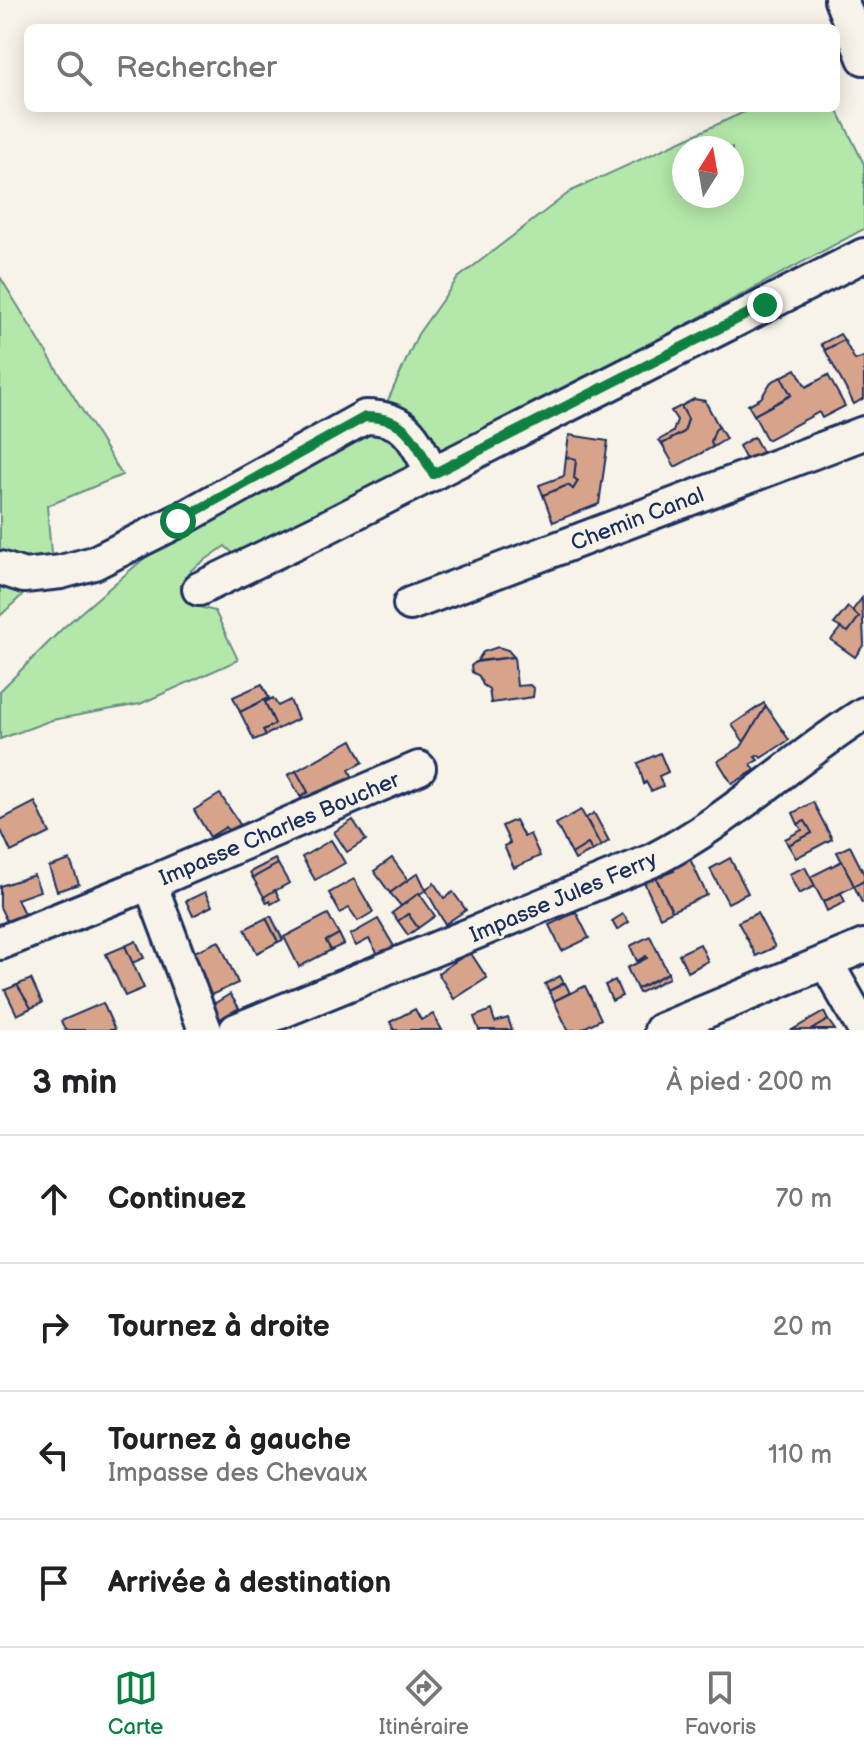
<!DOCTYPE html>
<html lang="fr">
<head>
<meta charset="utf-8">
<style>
	:root { --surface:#fff; --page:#f2f2f2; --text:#202124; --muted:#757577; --line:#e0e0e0; --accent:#0b8043 }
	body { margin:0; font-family:"Balsamiq Sans",sans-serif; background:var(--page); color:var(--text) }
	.compass { position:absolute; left:672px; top:136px; width:72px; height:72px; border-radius:50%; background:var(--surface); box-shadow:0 4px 20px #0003; rotate:11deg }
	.stop { position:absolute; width:24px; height:24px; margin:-18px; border:6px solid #0b8043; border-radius:50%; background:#fff }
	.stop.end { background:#0b8043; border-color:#fff; box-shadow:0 2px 8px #0008 }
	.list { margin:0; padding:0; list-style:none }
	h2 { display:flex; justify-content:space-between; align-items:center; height:104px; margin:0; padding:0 32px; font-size:34px }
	h2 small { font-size:26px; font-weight:400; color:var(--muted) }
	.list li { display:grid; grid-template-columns:52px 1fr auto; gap:24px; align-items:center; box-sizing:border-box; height:128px; padding:0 32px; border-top:2px solid var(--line) }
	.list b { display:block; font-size:30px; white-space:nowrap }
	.list p { margin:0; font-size:26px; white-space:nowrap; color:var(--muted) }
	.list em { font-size:26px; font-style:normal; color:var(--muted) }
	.icon { flex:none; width:44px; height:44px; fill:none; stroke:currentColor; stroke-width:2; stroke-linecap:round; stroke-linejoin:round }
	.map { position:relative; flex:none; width:864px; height:1030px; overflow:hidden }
	.search { position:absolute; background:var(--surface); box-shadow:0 4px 20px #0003; left:24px; right:24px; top:24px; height:88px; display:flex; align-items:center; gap:20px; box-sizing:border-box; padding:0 28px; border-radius:12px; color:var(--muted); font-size:30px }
	.sheet { height:616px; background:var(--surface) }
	nav { display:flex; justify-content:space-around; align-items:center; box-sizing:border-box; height:112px; border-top:2px solid var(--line); background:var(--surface); font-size:22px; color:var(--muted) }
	nav a { display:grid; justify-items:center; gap:4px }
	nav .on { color:var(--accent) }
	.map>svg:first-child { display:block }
	.green { fill:#b4e8aa; stroke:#688c84; stroke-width:2; fill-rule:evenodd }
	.building { fill:#d7a48b; stroke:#1b2f5e; stroke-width:2 }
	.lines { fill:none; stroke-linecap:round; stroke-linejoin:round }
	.minor-casing { stroke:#1b2f5e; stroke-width:38 }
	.minor { stroke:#f7f3e8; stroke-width:32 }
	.route { stroke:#0b8043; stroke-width:10 }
	.labels { text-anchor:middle; stroke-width:6; stroke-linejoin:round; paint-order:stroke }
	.street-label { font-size:22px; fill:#1b2f5e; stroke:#f7f3e8 }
</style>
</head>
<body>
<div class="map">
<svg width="864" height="1030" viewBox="0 0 864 1030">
	<rect width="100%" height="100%" fill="#f7f3e8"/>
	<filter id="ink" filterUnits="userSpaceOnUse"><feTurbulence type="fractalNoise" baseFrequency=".0125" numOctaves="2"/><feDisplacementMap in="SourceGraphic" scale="16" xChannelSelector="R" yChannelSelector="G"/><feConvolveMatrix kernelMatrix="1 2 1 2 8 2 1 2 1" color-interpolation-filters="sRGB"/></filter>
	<g filter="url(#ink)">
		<g class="green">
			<path d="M836,107L864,164V229L449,452L239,559L225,546L191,570L188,604L215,611L238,660L140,704L52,720L0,739V691L64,627L141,561L204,515L384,409L418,334L458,278L571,191L753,108ZM684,148H732V196H684Z"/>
			<polygon points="0,277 122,475 47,506 51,554 33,585 0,616"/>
		</g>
		<g class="building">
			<polygon points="840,334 844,340 825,350 821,344"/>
			<polygon points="844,340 855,360 864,357 864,398 854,404 825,350"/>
			<polygon points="796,369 806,387 828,375 845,406 822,418 819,412 767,440 754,415 791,395 781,377"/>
			<polygon points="781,377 791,395 754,415 748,405 761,398 771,382"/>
			<polygon points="694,399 705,401 719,427 715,430 711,442 713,447 675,467 662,444 684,432 688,419 681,406"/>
			<polygon points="681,406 688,419 684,432 662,444 659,440 673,432 677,420 671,411"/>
			<polygon points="719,427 726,439 713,447 711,442 715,430"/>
			<polygon points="569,435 608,441 599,504 553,522 543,495 568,485 573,489 578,481 574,478 576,459 566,457"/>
			<polygon points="754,437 765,457 748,464 739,446"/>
			<polygon points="566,457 576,459 574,478 578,481 573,489 568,485 543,495 539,485 564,476"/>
			<polygon points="862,598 864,644 855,657 831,640 841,627 848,632 859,617 852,611"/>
			<polygon points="848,607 859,617 848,632 834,624"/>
			<polygon points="498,647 508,650 514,657 477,661 483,652"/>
			<polygon points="514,657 517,686 530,685 534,689 533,697 491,703 489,689 483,685 479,676 472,672 471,666 476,662"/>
			<polygon points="262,684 269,698 240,712 233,697"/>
			<polygon points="273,698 278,706 290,700 298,719 266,735 263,730 275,724 265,702"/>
			<polygon points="264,700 275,724 263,730 266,735 254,740 240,712"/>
			<polygon points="764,703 766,706 744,742 732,725"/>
			<polygon points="766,706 789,740 761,758 759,755 755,757 758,760 751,764 755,770 732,784 718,761 741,747"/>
			<polygon points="352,740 363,762 349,770 355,781 306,808 300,796 308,792 296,771"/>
			<polygon points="660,753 668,772 659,776 663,786 651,791 646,782 644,784 638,763"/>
			<polygon points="296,771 308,792 300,796 288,775"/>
			<polygon points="220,794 241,826 230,833 226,827 210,837 194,810"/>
			<polygon points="35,802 50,833 11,852 0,828 0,820"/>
			<polygon points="813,802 832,839 796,858 788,845 812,833 805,821 798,824 793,813"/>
			<polygon points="581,810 601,846 592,851 588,844 572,854 556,824"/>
			<polygon points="594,813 609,841 601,846 586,818"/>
			<polygon points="353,820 366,840 347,852 334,832"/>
			<polygon points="515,820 524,837 530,834 540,856 514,868 504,846 510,843 502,826"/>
			<polygon points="805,821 812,833 788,845 785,839 802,830 798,824"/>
			<polygon points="226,827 230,833 214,843 210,837"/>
			<polygon points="331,840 345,863 315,880 302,857"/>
			<polygon points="588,844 592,851 575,860 572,854"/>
			<polygon points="850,846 864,874 864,881 854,886 837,852"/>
			<polygon points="392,858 408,880 390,893 374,871"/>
			<polygon points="730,858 748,893 728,903 710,869"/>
			<polygon points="275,859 278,864 253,878 250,872"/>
			<polygon points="690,859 707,895 672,911 656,878"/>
			<polygon points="70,860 79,884 57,891 49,867"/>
			<polygon points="842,861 854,886 823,902 810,877"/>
			<polygon points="278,864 289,883 264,897 253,878"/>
			<polygon points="671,867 674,871 656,878 672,911 660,917 643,880"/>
			<polygon points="805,867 815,886 799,894 789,874"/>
			<polygon points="418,873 426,890 401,906 390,893"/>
			<polygon points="34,875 40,891 17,899 27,920 10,928 0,907 0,886"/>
			<polygon points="354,879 373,912 358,921 349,908 340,913 329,893"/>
			<polygon points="864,881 864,902 862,903 854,886"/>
			<polygon points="434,883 444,898 453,892 466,910 445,924 426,890"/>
			<polygon points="275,890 280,899 271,904 270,901 267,903 264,897"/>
			<polygon points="205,892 212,906 193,916 186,901"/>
			<polygon points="419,893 435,916 418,928 408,914 398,921 392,913"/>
			<polygon points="841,893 845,902 827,911 823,902"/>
			<polygon points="576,912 589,938 562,951 549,925"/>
			<polygon points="757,913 775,947 756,956 738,922"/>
			<polygon points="328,914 339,934 326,941 331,950 299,967 284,937"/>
			<polygon points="408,914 418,928 408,935 398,921"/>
			<polygon points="623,914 629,922 617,930 612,921"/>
			<polygon points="271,916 283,940 278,942 266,918"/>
			<polygon points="266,918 278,942 257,953 245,929"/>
			<polygon points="378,919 399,955 384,964 369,939 356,946 350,935"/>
			<polygon points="339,934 344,944 331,950 326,941"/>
			<polygon points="650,936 668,973 637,989 627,968 647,958 646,956 637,961 630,946"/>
			<polygon points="136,941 144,958 132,963 125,946"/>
			<polygon points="219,941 238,983 211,995 192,953"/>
			<polygon points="700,944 708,961 688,972 679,954"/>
			<polygon points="125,946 144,988 125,996 106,954"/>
			<polygon points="470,952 487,978 454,999 438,973"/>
			<polygon points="668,973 669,978 639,993 637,989"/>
			<polygon points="560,976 564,983 549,991 545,984"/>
			<polygon points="31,979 42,1003 31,1008 17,985"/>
			<polygon points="615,980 622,996 612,1001 605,985"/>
			<polygon points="565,983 570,993 554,1001 549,991"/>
			<polygon points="17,985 31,1008 17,1015 5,990"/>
			<polygon points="585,986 601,1019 580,1030 568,1030 554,1001"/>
			<polygon points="230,994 239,1008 220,1019 212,1005"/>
			<polygon points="103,1003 115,1030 65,1030 61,1021"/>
			<polygon points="415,1009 421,1020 433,1014 442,1030 394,1030 390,1022"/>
			<polygon points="491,1010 495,1022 508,1018 512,1030 479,1030 474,1017"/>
			<polygon points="824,1012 828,1020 811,1030 792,1030"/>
			<polygon points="828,1020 835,1030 811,1030"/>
		</g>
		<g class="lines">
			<defs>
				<g id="minor">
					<polyline points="841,0 864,58"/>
					<path d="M0,568L24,576L61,572L94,563L178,521L365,417C409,417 414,440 433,474"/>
					<polyline points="199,589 321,530 864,255"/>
					<polyline points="410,604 864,433"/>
					<polyline points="0,943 150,883"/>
					<polyline points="826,962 864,1029"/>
					<polyline points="205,1030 150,883 419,768"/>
					<path d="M236,1030L651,861C729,822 791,760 864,714"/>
					<polyline points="661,1030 864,946"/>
				</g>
			</defs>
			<use href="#minor" class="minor-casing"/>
			<use href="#minor" class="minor"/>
		</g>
	</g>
	<g class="lines" filter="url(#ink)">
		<path class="route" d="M178,521L365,417C408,417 414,440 433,474L765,305"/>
	</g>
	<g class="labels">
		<g class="street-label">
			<text transform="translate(637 518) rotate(-21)" y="8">Chemin Canal</text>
			<text transform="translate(279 828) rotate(-23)" y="8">Impasse Charles Boucher</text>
			<text transform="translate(563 896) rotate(-23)" y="8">Impasse Jules Ferry</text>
		</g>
	</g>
</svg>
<svg class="compass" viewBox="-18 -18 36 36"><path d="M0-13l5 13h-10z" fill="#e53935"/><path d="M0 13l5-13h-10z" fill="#757577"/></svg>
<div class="stop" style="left:178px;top:521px"></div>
<div class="stop end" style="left:765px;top:305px"></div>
<div class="search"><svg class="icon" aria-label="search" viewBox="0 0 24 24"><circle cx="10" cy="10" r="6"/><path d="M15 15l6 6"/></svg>Rechercher</div>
</div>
<section class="sheet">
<h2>3 min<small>À pied · 200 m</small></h2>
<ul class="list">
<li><svg class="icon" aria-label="ahead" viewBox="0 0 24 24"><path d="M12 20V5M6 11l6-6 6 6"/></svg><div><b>Continuez</b></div><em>70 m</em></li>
<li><svg class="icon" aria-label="right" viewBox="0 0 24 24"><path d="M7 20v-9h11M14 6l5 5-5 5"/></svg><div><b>Tournez à droite</b></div><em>20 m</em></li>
<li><svg class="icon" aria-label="left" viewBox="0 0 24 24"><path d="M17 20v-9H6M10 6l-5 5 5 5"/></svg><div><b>Tournez à gauche</b><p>Impasse des Chevaux</p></div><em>110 m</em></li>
<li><svg class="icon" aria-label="arrive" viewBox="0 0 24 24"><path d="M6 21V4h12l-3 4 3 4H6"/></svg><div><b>Arrivée à destination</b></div></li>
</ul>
</section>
<nav>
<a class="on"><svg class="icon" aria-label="map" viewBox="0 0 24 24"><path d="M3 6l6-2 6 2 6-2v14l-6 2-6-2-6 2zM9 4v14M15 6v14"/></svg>Carte</a>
<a><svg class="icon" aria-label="directions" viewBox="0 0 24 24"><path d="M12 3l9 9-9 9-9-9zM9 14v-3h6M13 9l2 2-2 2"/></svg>Itinéraire</a>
<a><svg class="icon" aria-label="saved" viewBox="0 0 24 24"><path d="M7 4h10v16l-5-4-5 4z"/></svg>Favoris</a>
</nav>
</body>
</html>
